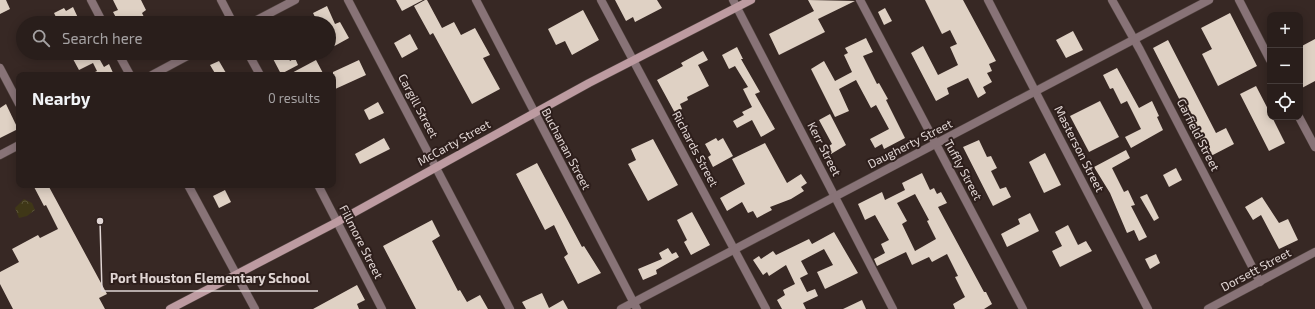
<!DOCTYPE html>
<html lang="en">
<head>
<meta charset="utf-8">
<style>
	:root { --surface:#291e1b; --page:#312724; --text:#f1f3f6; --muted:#a5a2a3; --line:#453c3a }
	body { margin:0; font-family:"Exo 2",sans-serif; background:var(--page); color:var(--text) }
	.controls { position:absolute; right:12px; top:12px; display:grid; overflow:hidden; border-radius:8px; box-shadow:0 2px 10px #0003 }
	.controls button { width:36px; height:36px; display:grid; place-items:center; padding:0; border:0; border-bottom:1px solid var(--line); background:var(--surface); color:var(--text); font:20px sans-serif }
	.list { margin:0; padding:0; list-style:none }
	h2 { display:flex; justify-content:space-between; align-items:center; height:52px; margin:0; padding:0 16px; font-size:17px }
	h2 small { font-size:13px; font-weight:400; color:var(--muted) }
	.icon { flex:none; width:22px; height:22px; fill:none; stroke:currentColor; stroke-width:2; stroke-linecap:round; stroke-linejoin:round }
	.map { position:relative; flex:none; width:1315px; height:309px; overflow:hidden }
	.search { position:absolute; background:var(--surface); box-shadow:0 2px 10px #0003; left:16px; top:16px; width:320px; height:44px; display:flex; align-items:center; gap:10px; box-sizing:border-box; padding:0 14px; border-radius:22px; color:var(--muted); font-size:15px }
	.panel { position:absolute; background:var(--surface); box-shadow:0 2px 10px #0003; left:16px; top:72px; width:320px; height:116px; border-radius:8px }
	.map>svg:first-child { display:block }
	.park { fill:url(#park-crowns) }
	.building { fill:#dfd1c4; fill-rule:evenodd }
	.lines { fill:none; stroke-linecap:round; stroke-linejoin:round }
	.minor-casing { stroke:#524440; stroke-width:9 }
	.secondary-casing { stroke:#524440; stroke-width:9 }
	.minor { stroke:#887377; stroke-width:8 }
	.secondary { stroke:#bd9ba1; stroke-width:8 }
	.labels { text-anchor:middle; stroke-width:4; stroke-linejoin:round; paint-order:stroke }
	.street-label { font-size:12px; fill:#e0d5d3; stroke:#2d1e1b }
	.leader { fill:none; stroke:#e0d5d3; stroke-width:1.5 }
	.callout-dot { fill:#e0d5d3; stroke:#2d1e1b; stroke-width:1.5 }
	.callout-label { font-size:13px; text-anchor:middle; font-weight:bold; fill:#e0d5d3; stroke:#2d1e1b; stroke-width:4; stroke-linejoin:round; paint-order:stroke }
</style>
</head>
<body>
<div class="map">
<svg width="1315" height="309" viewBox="0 0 1315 309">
	<defs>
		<pattern id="park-crowns" width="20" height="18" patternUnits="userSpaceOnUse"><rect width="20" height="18" fill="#3f3717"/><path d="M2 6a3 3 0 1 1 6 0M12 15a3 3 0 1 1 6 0" fill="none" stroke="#5a5338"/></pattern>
	</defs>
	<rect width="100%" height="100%" fill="#372824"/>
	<polygon class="park" points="24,199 32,203 35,210 27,216 19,218 15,208"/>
	<g class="building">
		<polygon points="0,0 6,0 10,9 0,14"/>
		<polygon points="113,0 141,0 146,10 142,13 147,23 119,23 113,12 118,10"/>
		<polygon points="396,0 423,0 402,11"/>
		<polygon points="425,0 427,0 442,28 454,22 461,35 475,28 490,55 483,58 500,89 472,104 433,33 430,35 414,6"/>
		<polygon points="615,0 657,0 662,8 635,22 633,17 626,21"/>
		<polygon points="808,0 855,1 818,19 825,32 779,55 769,34 814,11"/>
		<polygon points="925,0 963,0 996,61 989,64 992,71 987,73 992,82 983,87 986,93 978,98 968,78 947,88 949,94 936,101 911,53 923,46 938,75 958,65 950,47 957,44 950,30 942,34"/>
		<polygon points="327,6 335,24 340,22 349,38 329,49 329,23 318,23 313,13"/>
		<polygon points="73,7 79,20 73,23 59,23 54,13 64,8 66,11"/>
		<polygon points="885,8 892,21 884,25 878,12"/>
		<polygon points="583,10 599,40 572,55 565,41 556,45 548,29"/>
		<polygon points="1230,13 1257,66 1218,86 1202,54 1212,49 1201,28"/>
		<polygon points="1073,31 1083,50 1066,58 1056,40"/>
		<polygon points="410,34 418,49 402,58 394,43"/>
		<polygon points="866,38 873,52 863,56 877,84 879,83 888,99 886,100 905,138 884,149 882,144 875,148 870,139 889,129 876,105 871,108 856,80 839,89 849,111 835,117 811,69 824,61 835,81 852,72 844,55 848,53 845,48"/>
		<polygon points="1315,39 1315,81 1300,89 1300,47"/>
		<polygon points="1168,40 1216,133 1226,128 1234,144 1209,157 1153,48"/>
		<polygon points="737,47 743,59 741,59 760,92 755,94 775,129 761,137 752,120 737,128 733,121 744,115 742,112 752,107 743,89 748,87 735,66 729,69 722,55"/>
		<polygon points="703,51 708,60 698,65 709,86 687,97 688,100 680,104 682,109 675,113 657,80 683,66 681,63"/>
		<polygon points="85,53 96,53 104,67 109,64 114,75 89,75 97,71 93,63 79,70 73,59"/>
		<polygon points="270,53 286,53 290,61 295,58 298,65 281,74"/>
		<polygon points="316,60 324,75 288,75"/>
		<polygon points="359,60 366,75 333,90 333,72"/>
		<polygon points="219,61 226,73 216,75 210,65"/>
		<polygon points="1117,68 1139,108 1152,101 1159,116 1157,117 1163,130 1131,148 1125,137 1141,129 1127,101 1121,104 1113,88 1110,89 1103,75"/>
		<polygon points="1256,86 1270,113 1270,117 1272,117 1285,143 1269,151 1240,94"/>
		<polygon points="1100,101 1119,137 1089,152 1070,116"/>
		<polygon points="378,102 384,113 369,120 364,110"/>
		<polygon points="6,104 18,129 0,138 0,108"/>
		<polygon points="830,114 846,145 831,154 827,147 832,144 819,120"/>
		<polygon points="384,138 390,149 360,164 355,154"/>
		<polygon points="716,138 718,141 723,138 733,156 713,167 708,157 711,155 705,144"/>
		<polygon points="653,139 678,185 648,201 628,164 636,160 631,149"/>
		<polygon points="979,140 987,157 991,156 997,168 991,171 1000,189 1006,187 1011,197 993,206 963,147"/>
		<polygon points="765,143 787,183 801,174 807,183 801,187 804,191 791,199 770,207 772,210 757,218 753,211 748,213 742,202 727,211 720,198 745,184 732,159"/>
		<polygon points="1126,150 1130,158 1112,168 1124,192 1128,190 1135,205 1131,206 1147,237 1139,241 1134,230 1127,233 1110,193 1094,167"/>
		<polygon points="1045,153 1061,185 1044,193 1029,162"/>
		<polygon points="537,163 582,247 584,246 601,273 578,284 564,257 568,254 554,225 545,230 516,174"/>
		<polygon points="1176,168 1182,180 1169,187 1163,175"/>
		<path d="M922,173L930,190L934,188L937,194L941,192L947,203L938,207L984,292H986L992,304L984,309H955L953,304L965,297L955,277L958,276L947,254L932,262L929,257L912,265L906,252L877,266L874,259L885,253L881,244L889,240L875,215L865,220L858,204L882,192L885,200L905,190L902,183ZM915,194L929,220L927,221L936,239L915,251L902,224L907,221L897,203Z"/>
		<polygon points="33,185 48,185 107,294 99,298 105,309 13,309 0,284 0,272 19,262 12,249 38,235 40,238 58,229 46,205 44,206"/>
		<polygon points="225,190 231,202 219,208 213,196"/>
		<polygon points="1147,194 1159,218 1154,221 1140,197"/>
		<polygon points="1262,197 1279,223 1288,219 1298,240 1279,249 1261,215 1253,220 1245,207"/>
		<polygon points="692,212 710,245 691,255 684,242 687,240 677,220"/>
		<polygon points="1030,213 1039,231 1007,247 1001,234 1020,224 1018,219"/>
		<polygon points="432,220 440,236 432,241 458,291 460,290 467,302 480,295 488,309 416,309 383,246"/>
		<polygon points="1068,225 1078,245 1086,241 1092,251 1060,267 1052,251 1062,246 1055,232"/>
		<polygon points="834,232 858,273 825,289 817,272 833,265 824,249 801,261 808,274 800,278 807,292 815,289 818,296 803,303 806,309 782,309 777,300 785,295 783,290 795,284 786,265 769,276 767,272 763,275 753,260 759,256 761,259 773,251 776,255 809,239 812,244"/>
		<polygon points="668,248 672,254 676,252 679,257 656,270 657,274 643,280 638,269 662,259 659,253"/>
		<polygon points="1156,254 1160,263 1150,269 1145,259"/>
		<polygon points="357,285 365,300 357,304 359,309 313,309"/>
		<polygon points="542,293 549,308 563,300 568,309 526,309 522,302"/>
		<polygon points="862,300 866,309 843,309"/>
	</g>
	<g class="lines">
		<defs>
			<g id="minor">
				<polyline points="91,0 103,23"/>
				<polyline points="221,0 233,23"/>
				<polyline points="348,0 510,309"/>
				<polyline points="476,0 637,309"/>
				<polyline points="601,0 766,309"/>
				<polyline points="733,0 893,309"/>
				<polyline points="860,0 1023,309"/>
				<polyline points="988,0 1148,309"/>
				<polyline points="1112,0 1140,50 1260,282"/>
				<polyline points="1239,0 1270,60"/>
				<polyline points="251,23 295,0"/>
				<polyline points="118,53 130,75"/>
				<polyline points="248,53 260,75"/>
				<polyline points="0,68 19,104"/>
				<polyline points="152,75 193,53"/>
				<polyline points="1299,117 1315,147"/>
				<polyline points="0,155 19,145"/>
				<polyline points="188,185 255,309"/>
				<polyline points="318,185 382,309"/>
				<polyline points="621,309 1209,0"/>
				<polyline points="1208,309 1315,252"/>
			</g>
			<polyline id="secondary" points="170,309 337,222 589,83 751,0"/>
		</defs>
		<use href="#minor" class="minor-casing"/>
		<use href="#secondary" class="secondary-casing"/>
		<use href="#minor" class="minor"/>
		<use href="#secondary" class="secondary"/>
	</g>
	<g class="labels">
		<g class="street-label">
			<text transform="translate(418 106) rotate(62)" y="4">Cargill Street</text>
			<text transform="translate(1198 135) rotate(63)" y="4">Garfield Street</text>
			<text transform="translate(454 143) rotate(-29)" y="4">McCarty Street</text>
			<text transform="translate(910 144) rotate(-27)" y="4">Daugherty Street</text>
			<text transform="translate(566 149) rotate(62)" y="4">Buchanan Street</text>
			<text transform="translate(695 149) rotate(62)" y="4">Richards Street</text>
			<text transform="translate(824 149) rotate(63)" y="4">Kerr Street</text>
			<text transform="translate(1079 149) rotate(63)" y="4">Masterson Street</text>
			<text transform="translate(963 170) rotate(62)" y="4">Tuffly Street</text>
			<text transform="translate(361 242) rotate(63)" y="4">Fillmore Street</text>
			<text transform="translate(1256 270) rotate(-28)" y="4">Dorsett Street</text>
		</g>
	</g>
	<path class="leader" d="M100 221L102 291H318"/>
	<circle class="callout-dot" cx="100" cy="221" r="4"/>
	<g class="callout-label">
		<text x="210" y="283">Port Houston Elementary School</text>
	</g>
</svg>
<div class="controls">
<button>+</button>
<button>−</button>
<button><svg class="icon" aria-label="locate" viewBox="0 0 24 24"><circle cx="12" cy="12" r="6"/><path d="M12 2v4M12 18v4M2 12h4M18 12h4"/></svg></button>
</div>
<div class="search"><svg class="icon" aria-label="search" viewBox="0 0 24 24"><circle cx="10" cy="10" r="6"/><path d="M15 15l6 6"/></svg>Search here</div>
<section class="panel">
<h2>Nearby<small>0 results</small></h2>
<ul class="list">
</ul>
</section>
</div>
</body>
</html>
